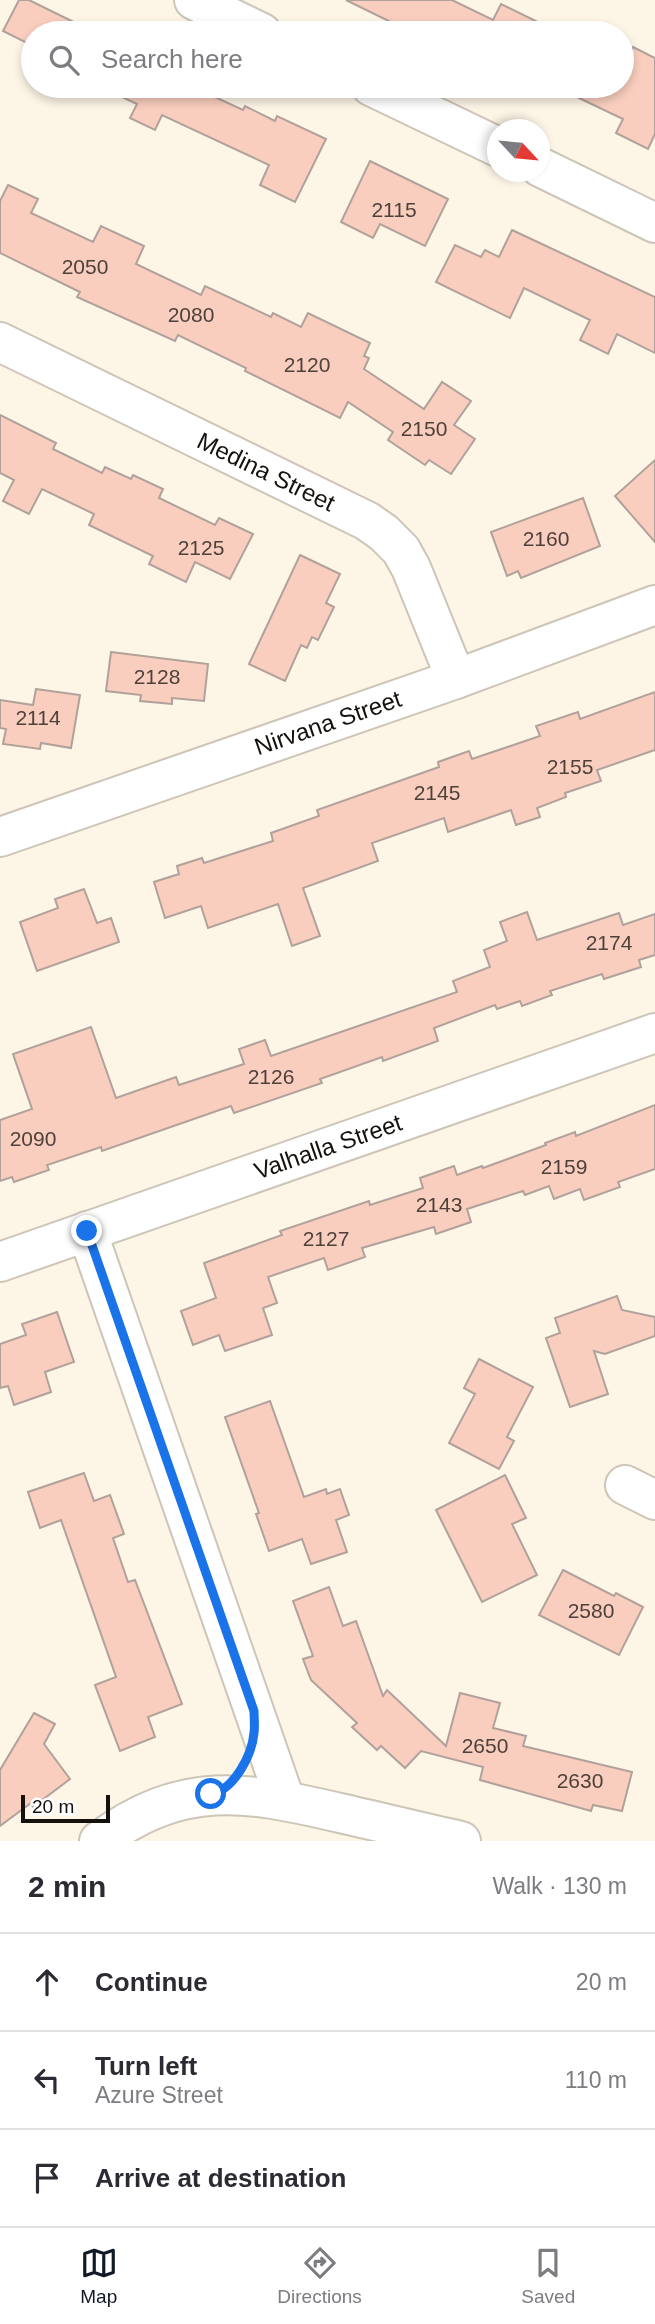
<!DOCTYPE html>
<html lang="en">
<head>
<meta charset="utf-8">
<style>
	:root { --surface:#fff; --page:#f7f7f7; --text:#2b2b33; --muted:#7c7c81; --line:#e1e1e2; --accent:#111827 }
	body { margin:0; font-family:Arial,sans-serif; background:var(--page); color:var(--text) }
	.compass { position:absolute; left:487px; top:119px; width:63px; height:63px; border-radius:50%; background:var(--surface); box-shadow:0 4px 10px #0003; rotate:116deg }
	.scale { position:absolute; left:21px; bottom:18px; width:89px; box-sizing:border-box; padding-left:7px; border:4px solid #15120e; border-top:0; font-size:19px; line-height:24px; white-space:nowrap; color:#15120e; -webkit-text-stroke:5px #fff; paint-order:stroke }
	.stop { position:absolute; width:21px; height:21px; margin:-16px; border:5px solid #1a73e8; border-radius:50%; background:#fff }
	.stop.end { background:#1a73e8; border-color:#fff; box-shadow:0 2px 7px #0008 }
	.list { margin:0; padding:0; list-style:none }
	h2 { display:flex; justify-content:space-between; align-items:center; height:91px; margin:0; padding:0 28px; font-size:30px }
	h2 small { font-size:23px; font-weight:400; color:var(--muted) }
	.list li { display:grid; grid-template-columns:46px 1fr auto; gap:21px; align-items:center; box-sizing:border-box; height:98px; padding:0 28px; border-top:2px solid var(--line) }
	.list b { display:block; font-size:26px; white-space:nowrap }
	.list p { margin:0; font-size:23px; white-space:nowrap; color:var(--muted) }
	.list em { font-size:23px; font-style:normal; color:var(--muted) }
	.icon { flex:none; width:38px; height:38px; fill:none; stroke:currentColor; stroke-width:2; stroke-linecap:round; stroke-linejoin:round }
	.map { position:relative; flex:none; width:655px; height:1841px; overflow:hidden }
	.search { position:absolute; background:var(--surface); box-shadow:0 4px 10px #0003; left:21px; right:21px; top:21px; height:77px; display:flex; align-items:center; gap:18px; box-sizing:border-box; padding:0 24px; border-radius:38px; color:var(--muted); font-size:26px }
	.sheet { height:385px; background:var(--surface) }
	nav { display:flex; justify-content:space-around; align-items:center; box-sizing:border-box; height:98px; border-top:2px solid var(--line); background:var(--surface); font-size:19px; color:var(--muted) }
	nav a { display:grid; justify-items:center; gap:4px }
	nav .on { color:var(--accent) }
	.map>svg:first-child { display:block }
	.building { fill:#f9cebf; stroke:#b1a19b; stroke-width:2 }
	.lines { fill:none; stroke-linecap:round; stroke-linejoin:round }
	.minor-casing { stroke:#cdc5b7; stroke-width:42 }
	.minor { stroke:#fff; stroke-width:38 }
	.route { stroke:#1a73e8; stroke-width:9 }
	.labels { text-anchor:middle; stroke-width:5; stroke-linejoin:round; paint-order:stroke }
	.number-label { font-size:21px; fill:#4e413a }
	.street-label { font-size:24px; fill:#15120e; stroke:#fff }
</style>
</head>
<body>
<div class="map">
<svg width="655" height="1841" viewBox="0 0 655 1841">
	<rect width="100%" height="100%" fill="#fdf5e6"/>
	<g class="building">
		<polygon points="19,0 29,0 96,33 33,33 33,46 3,31"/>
		<polygon points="346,0 452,0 493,20 501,4 560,33 413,33"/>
		<polygon points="633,47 655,58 655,134 648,149 616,133 623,119 554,86 622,86 622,49 630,53"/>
		<polygon points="99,86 191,86 243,110 245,106 275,121 277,116 326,139 295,202 260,185 269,165 162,115 155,130 130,118 137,104"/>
		<polygon points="370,161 448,199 425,246 380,224 373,238 341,222"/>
		<polygon points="8,185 38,199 31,213 93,242 101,226 144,246 136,264 201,295 205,286 271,317 273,313 301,327 308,313 370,343 364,356 369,358 364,369 424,409 442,382 471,401 454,425 475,439 451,474 429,460 425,465 388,440 393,432 348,402 340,418 245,371 246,368 178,335 175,341 77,297 80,292 0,253 0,201"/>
		<polygon points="512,230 655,297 655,353 617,334 608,354 580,340 590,320 524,288 510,318 436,282 455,245 481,257 485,250 499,257"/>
		<polygon points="0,415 56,443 53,449 102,473 105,467 131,479 133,475 163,489 159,498 215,525 219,518 253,534 230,579 195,562 186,582 149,564 153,556 89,525 94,514 42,489 29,514 3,501 14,480 0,473"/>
		<polygon points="655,460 655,542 615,496"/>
		<polygon points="583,498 600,546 521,578 518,571 507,576 491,532"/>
		<polygon points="300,555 340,574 326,603 334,607 318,640 312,637 307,648 301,645 285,681 249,664"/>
		<polygon points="111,652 208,664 204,701 172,698 172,704 140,701 141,695 106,691"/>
		<polygon points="36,689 80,695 71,748 41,743 40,749 3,744 6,729 0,728 0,700 33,705"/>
		<polygon points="655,692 655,750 597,770 601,781 565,793 566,797 537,808 540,817 516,825 511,810 448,832 444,818 372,843 378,861 303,888 320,936 292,946 278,904 208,928 201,906 165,918 154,882 179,874 177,866 202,858 204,863 273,841 271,833 319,816 317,810 439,767 438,762 469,751 472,759 540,736 536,726 578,712 580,719"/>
		<polygon points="84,889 97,923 111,918 119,942 37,971 20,922 58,908 55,899"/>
		<polygon points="527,912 537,940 619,913 623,925 655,914 655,955 639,960 641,967 604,979 602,974 550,991 552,995 522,1006 520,1001 497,1009 495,1005 434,1028 438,1041 383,1061 382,1057 320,1079 322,1083 234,1113 231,1106 102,1151 101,1147 47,1165 49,1170 14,1182 12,1177 0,1181 0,1120 32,1109 13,1054 91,1027 116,1098 176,1077 179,1085 244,1064 239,1049 265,1040 271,1056 457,992 453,981 490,967 484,950 507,941 500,922"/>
		<polygon points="655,1105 655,1169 618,1182 620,1187 584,1200 580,1189 554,1199 549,1186 525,1195 523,1191 467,1209 471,1222 436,1234 434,1227 362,1248 365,1257 328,1270 324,1258 268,1277 277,1303 263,1308 272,1335 225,1351 219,1335 193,1345 181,1311 216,1298 204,1263 282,1235 280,1231 369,1201 370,1205 423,1188 420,1178 454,1166 457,1175 482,1166 483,1168 546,1145 545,1143 575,1132 576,1136"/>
		<polygon points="617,1296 622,1310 655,1317 655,1336 605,1354 594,1351 608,1394 570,1407 546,1338 560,1333 555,1318"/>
		<polygon points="57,1312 74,1362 45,1372 51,1392 14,1405 8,1386 0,1388 0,1344 26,1335 22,1324"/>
		<polygon points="479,1359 533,1387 507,1437 514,1441 499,1469 449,1443 475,1394 464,1388"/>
		<polygon points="270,1401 304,1497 326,1489 327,1494 340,1489 349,1515 336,1520 347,1552 311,1564 302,1539 269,1551 256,1514 259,1513 225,1417"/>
		<polygon points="84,1473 94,1501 110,1495 124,1534 113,1538 128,1582 135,1580 182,1704 148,1717 155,1737 120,1751 95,1685 116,1677 61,1520 40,1528 28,1492"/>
		<polygon points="505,1475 526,1518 512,1524 537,1575 482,1602 436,1510"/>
		<polygon points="563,1570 614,1596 616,1593 643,1607 619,1655 539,1615"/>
		<polygon points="329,1587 343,1626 356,1621 383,1696 387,1690 446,1746 460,1693 500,1703 493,1728 526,1736 523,1746 632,1772 622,1811 593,1805 591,1811 480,1780 483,1767 421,1751 405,1768 381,1746 377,1750 352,1727 357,1723 311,1680 303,1659 313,1656 293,1601"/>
		<polygon points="34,1713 55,1724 44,1744 70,1779 33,1807 31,1803 0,1826 0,1770"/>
	</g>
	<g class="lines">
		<defs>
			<g id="minor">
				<polyline points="194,0 262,33"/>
				<polyline points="371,86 498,147"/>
				<polyline points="540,167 655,223"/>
				<polyline points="0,342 367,521 384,533 401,550 411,568 456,679"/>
				<polyline points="0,837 456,679 655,605"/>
				<polyline points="87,1231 285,1800"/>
				<polyline points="0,1262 655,1033"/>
				<polyline points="625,1485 655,1500"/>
				<path d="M99,1841C183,1779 245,1791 340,1813C380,1822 420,1832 461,1841"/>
			</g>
		</defs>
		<use href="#minor" class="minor-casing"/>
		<use href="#minor" class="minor"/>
	</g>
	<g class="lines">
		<path class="route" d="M87,1231L254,1711C254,1718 255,1726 254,1733C252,1755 234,1790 211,1794"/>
	</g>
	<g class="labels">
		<g class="number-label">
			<text x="394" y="217">2115</text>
			<text x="85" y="274">2050</text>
			<text x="191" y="322">2080</text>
			<text x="307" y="372">2120</text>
			<text x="424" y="436">2150</text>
			<text x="546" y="546">2160</text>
			<text x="201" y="555">2125</text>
			<text x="157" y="684">2128</text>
			<text x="38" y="725">2114</text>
			<text x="570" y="774">2155</text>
			<text x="437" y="800">2145</text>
			<text x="609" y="950">2174</text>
			<text x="271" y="1084">2126</text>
			<text x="33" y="1146">2090</text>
			<text x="564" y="1174">2159</text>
			<text x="439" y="1212">2143</text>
			<text x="326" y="1246">2127</text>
			<text x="591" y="1618">2580</text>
			<text x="485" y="1753">2650</text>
			<text x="580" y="1788">2630</text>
		</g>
		<g class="street-label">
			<text transform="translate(266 472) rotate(26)" y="8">Medina Street</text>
			<text transform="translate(328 723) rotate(-19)" y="8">Nirvana Street</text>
			<text transform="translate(328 1147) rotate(-19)" y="8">Valhalla Street</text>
		</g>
	</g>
</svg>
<svg class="compass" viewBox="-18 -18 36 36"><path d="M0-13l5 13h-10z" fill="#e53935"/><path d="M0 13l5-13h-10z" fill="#7c7c81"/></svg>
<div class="scale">20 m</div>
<div class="stop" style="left:211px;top:1794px"></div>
<div class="stop end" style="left:87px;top:1231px"></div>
<div class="search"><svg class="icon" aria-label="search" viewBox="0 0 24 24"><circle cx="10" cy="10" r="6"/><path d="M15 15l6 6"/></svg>Search here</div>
</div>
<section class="sheet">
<h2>2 min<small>Walk · 130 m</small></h2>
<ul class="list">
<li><svg class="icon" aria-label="ahead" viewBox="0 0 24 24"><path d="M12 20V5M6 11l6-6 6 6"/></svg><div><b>Continue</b></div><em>20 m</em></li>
<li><svg class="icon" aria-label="left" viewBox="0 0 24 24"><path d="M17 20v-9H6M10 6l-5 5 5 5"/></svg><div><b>Turn left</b><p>Azure Street</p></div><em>110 m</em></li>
<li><svg class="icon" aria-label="arrive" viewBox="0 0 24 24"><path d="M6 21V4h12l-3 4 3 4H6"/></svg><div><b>Arrive at destination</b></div></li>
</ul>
</section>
<nav>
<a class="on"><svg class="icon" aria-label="map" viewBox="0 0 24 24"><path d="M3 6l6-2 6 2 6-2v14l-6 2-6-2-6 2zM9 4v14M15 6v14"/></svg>Map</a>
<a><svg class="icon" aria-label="directions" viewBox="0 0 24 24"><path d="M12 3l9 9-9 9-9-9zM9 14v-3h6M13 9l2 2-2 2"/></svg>Directions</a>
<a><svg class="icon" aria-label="saved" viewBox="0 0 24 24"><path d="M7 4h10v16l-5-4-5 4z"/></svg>Saved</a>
</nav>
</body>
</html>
